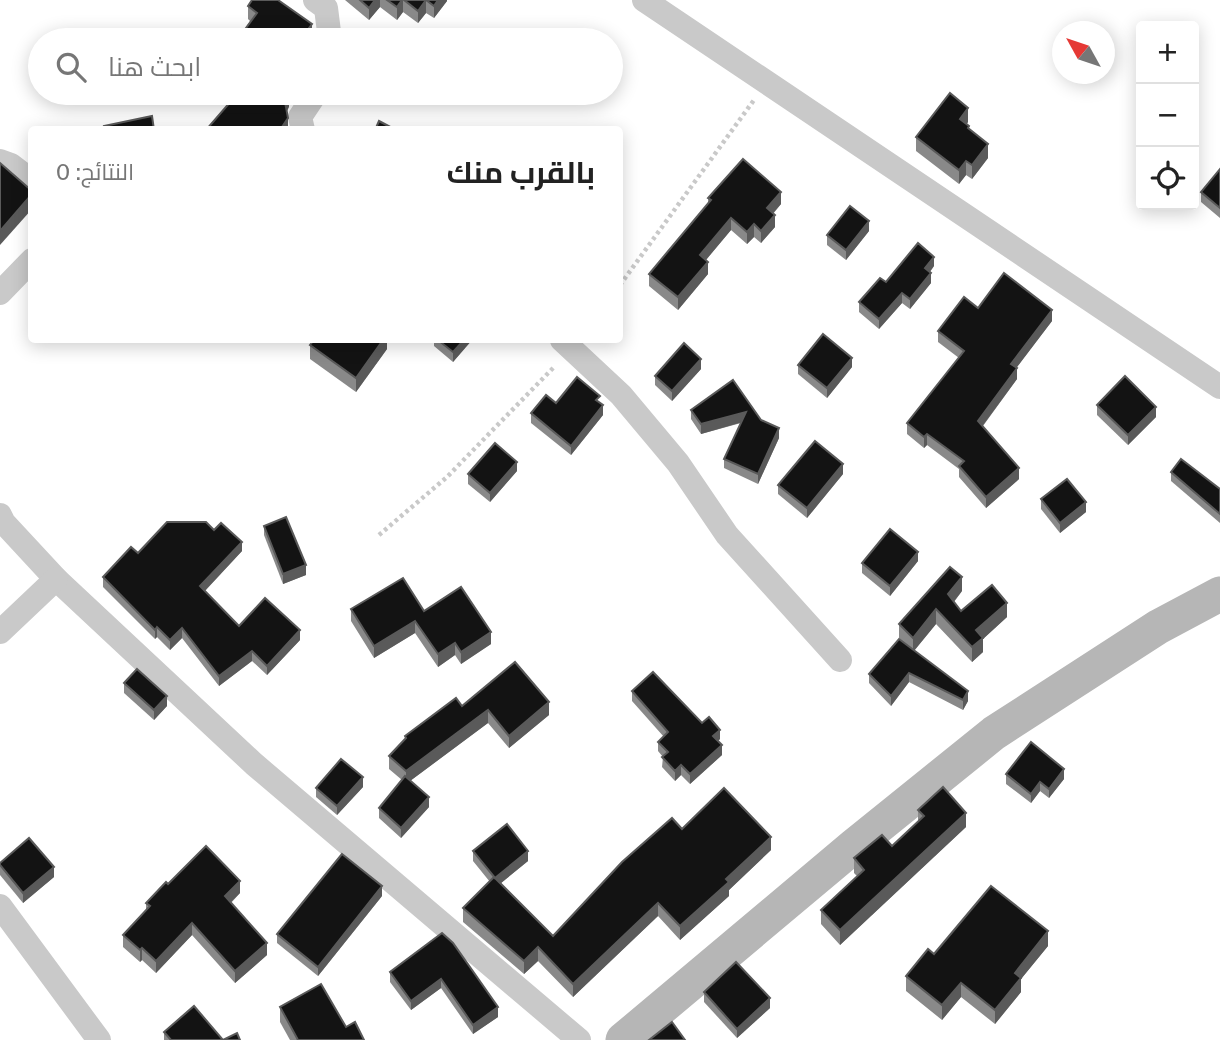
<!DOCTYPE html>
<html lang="ar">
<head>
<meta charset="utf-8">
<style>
	:root { --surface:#fff; --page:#f2f2f2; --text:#222; --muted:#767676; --line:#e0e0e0 }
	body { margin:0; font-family:"Public Sans",Cairo,sans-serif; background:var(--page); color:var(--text); direction:rtl }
	.controls { position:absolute; right:21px; top:21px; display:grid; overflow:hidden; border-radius:7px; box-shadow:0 4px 18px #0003 }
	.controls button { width:63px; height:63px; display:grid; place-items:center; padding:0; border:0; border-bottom:2px solid var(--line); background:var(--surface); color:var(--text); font:35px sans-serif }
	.compass { position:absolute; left:1052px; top:21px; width:63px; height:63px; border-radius:50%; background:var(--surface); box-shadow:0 4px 18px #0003; rotate:310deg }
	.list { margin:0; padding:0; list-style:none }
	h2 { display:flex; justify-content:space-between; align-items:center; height:91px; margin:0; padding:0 28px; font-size:30px }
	h2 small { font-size:23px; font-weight:400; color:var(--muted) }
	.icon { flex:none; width:38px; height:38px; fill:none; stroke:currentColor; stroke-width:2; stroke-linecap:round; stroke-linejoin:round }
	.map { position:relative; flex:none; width:1220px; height:1040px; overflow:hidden; direction:ltr }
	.search { position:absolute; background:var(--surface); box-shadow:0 4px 18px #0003; left:28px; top:28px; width:595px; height:77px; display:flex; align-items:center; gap:18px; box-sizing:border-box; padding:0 24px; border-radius:38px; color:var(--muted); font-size:26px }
	.panel { position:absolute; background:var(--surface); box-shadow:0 4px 18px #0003; left:28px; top:126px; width:595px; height:217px; border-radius:7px; direction:rtl }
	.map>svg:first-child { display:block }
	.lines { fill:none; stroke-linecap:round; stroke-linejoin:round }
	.path { stroke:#c9c9c9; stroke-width:4.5; stroke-dasharray:3.5 3.5; stroke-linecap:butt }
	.street { stroke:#c9c9c9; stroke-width:24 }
	.secondary { stroke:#b6b6b6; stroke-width:35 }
	.wall { fill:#898989 }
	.shaded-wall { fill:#5a5a5a }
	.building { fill:#131313; stroke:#5a5a5a; stroke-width:2 }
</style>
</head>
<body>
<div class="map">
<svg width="1220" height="1040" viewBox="0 0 1220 1040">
	<rect width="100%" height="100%" fill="#fff"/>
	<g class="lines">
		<g class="path">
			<polyline points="620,285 754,100"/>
			<polyline points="379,535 447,477 555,366"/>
		</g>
		<g class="street">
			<polyline points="315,0 326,8 330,40"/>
			<polyline points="644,0 1220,387"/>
			<polyline points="303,130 300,117 316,93"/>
			<polyline points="0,161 11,165 32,181"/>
			<polyline points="0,293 32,260"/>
			<polyline points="562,340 621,395 678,463 727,535 840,660"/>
			<polyline points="0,515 4,523 56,579 254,764 579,1040"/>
			<polyline points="0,632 56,579"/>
			<polyline points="0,906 99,1040"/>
		</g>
		<polyline class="secondary" points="623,1040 854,846 994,733 1158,627 1220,594"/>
	</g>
	<g class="wall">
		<polygon points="345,0 447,0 447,1 434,18 426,13 418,23 403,12 397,20 380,7 369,20"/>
		<polygon points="248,6 312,37 310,40 238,40 250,21 248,19"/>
		<polygon points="968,122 967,124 969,130 988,158 972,179 966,175 959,184 916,151 916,137"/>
		<polygon points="1220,169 1220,218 1201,202 1201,192"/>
		<polygon points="708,198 781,204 773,214 775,227 761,243 754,237 747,244 731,230 706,260 708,274 678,310 649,286 649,274 708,203"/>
		<polygon points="869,231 846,260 827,245 827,235"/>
		<polygon points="934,266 930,272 931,283 910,309 902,303 879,329 859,312 859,302 886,282"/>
		<polygon points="978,308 1052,321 1016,368 1017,379 983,426 1019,479 986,508 959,477 959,469 927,445 924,448 907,434 907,423 959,358 938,342 938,331"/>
		<polygon points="387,340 387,349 356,392 310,359 310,345"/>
		<polygon points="434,340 472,340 453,362 434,346"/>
		<polygon points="798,365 852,367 827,398 798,374"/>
		<polygon points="701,369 672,401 655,385 655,376"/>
		<polygon points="600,402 603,415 571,455 531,423 531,413 556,403"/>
		<polygon points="1097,405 1156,417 1128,445 1097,415"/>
		<polygon points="691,410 761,420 779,438 758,484 724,468 724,459 741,423 701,434 691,419"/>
		<polygon points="517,471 490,502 468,484 468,474"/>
		<polygon points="1171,472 1220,489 1220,523 1171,481"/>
		<polygon points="843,474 807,518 778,494 778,485"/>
		<polygon points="1041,499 1086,512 1060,533 1041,509"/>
		<polygon points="264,526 306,575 283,584 264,535"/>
		<polygon points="214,530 242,551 205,591 239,626 300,640 267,675 252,661 219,686 182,638 170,650 157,637 155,639 103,587 103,577 138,553"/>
		<polygon points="918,561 890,596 862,573 862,563"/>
		<polygon points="962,591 954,602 961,611 1007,617 983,639 983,652 972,662 936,624 914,651 968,701 963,710 909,682 891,706 869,683 869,674 904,643 899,638 899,624"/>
		<polygon points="351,609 424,611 491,644 461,664 455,655 438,667 415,633 374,658 351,621"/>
		<polygon points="124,683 167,706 154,720 124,693"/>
		<polygon points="632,691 702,723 720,739 718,741 722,755 690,784 681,775 675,781 662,767 663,757 658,751 658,742 664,737 632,701"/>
		<polygon points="462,706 549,715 509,748 488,723 410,781 429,807 401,838 379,818 379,808 402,780 389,769 389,756 405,739 405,736"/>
		<polygon points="1006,774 1064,779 1049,798 1040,791 1031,803 1006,784"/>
		<polygon points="363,787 337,815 316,797 316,788"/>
		<polygon points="918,810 966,827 840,945 821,924 821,910 857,876 854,873 854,858 892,846 918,822"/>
		<polygon points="682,829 771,850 729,890 729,896 680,940 658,916 573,997 538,961 524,974 463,922 463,908 490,882 473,861 473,851 528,861 501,883 553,936"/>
		<polygon points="0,863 54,877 23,903 0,875"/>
		<polygon points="168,884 240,893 231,903 267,955 235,983 192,935 156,973 142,960 140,962 123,947 123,935 146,910 146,903"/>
		<polygon points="382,896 318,976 277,943 277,934"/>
		<polygon points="442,933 498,1017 473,1034 441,988 411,1010 390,982 390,972"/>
		<polygon points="1048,946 1021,979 1021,992 995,1024 961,997 942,1020 906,991 906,976 934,954"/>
		<polygon points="704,992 770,1008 737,1038 704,1002"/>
		<polygon points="280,1007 346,1027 364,1040 290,1040 280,1022"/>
		<polygon points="164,1032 223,1040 240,1040 164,1040"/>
	</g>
	<g class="shaded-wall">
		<polygon points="375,0 380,0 380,7 369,20 369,8"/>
		<polygon points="403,0 403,12 397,20 397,7"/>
		<polygon points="426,0 426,13 418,23 418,11"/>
		<polygon points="438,0 447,0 447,1 434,18 434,6"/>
		<polygon points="312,24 312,37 310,40 300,40"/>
		<polygon points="289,94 289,107 285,115 285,102"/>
		<polygon points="968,108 968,122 960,133 960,119"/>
		<polygon points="288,118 288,130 280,130"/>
		<polygon points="988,144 988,158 972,179 972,165"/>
		<polygon points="966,161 966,175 959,184 959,170"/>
		<polygon points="781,192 781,204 767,220 767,208"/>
		<polygon points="32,194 32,209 0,245 0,231"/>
		<polygon points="775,215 775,227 761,243 761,231"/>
		<polygon points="731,218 731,230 700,267 700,255"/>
		<polygon points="869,221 869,231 846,260 846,250"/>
		<polygon points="754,224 754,237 747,244 747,232"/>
		<polygon points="934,257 934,266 925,278 925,268"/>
		<polygon points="708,262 708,274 678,310 678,297"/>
		<polygon points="931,273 931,283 910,309 910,299"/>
		<polygon points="902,293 902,303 879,329 879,319"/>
		<polygon points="1052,310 1052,321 1011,375 1011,364"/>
		<polygon points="383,340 387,340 387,349 356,392 356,378"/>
		<polygon points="464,340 472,340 453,362 453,352"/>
		<polygon points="852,358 852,367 827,398 827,388"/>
		<polygon points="701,359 701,369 672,401 672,391"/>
		<polygon points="1017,368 1017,379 978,432 978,421"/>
		<polygon points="603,405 603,415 571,455 571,446"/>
		<polygon points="1156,407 1156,417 1128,445 1128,435"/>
		<polygon points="746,412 746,421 701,434 701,424"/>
		<polygon points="779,428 779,438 758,484 758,474"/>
		<polygon points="927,434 927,445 924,448 924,437"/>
		<polygon points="517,462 517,471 490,502 490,493"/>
		<polygon points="843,464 843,474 807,518 807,508"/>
		<polygon points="1019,468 1019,479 986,508 986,497"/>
		<polygon points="1086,502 1086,512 1060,533 1060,523"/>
		<polygon points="242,542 242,551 200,596 200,586"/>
		<polygon points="918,552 918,561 890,596 890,586"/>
		<polygon points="306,565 306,575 283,584 283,574"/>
		<polygon points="962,577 962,591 948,609 948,594"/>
		<polygon points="1007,603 1007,617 983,639 983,652 972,662 972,647 976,630"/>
		<polygon points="936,609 936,624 913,652 913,638"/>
		<polygon points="415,621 415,633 374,658 374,646"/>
		<polygon points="157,627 157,637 155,639 155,630"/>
		<polygon points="182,628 182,638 170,650 170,640"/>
		<polygon points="300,630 300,640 267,675 267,666"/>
		<polygon points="491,632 491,644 461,664 461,652"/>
		<polygon points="455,643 455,655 438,667 438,654"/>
		<polygon points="252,651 252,661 219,686 219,676"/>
		<polygon points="909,673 909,682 891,706 891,696"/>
		<polygon points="968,691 968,701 963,710 963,700"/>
		<polygon points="167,696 167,706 154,720 154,710"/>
		<polygon points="549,702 549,715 509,748 509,736"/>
		<polygon points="488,710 488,723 406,784 406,771"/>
		<polygon points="720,730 720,739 713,745 713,736"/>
		<polygon points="722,745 722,755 690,784 690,774"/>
		<polygon points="681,765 681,775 675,781 675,771"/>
		<polygon points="1064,769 1064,779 1049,798 1049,789"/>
		<polygon points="363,777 363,787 337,815 337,806"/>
		<polygon points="1040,782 1040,791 1031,803 1031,794"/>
		<polygon points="429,797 429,807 401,838 401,828"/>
		<polygon points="966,813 966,827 840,945 840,930"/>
		<polygon points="771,837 771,850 729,890 729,896 680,940 680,926 726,879"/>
		<polygon points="528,851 528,861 495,888 495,878"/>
		<polygon points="54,867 54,877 23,903 23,893"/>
		<polygon points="240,881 240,893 225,908 225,896"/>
		<polygon points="382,886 382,896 318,976 318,967"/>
		<polygon points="658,903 658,916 573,997 573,984"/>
		<polygon points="192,923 192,935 156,973 156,961"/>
		<polygon points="1048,931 1048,946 1021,979 1021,992 995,1024 995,1010 1015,973"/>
		<polygon points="267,943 267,955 235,983 235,971"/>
		<polygon points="538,947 538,961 524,974 524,961"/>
		<polygon points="142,948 142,960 140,962 140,950"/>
		<polygon points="441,979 441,988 411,1010 411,1001"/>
		<polygon points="961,983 961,997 942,1020 942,1005"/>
		<polygon points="770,998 770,1008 737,1038 737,1029"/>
		<polygon points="498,1007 498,1017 473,1034 473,1025"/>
	</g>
	<g class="building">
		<polygon points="252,0 278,0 312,24 300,40 239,40 238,39 257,13 248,6"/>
		<polygon points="360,0 375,0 369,8"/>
		<polygon points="387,0 402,0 397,7"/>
		<polygon points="404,0 438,0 434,6 426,0 418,11"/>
		<polygon points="238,93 286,93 289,94 285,102 288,118 280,130 206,130"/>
		<polygon points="950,93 968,108 960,119 969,126 968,128 988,144 972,165 966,161 959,170 916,137"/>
		<polygon points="152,116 154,130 105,130 104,126"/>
		<polygon points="379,121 396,130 375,130"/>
		<polygon points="743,159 781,192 767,208 775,215 761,231 754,224 747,232 731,218 700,255 708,262 678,297 649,274 711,200 708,198"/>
		<polygon points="0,163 32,191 32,194 0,231"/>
		<polygon points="1220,169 1220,208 1201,192"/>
		<polygon points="850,206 869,221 846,250 827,235"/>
		<polygon points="918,243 934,257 925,268 931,273 910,299 902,293 879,319 859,302 880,278 886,282"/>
		<polygon points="1004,273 1052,310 1011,364 1017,368 978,421 1019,468 986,497 959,466 964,461 927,434 924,437 907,423 964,351 938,331 964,297 978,308"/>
		<polygon points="823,334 852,358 827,388 798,365"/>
		<polygon points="314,340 383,340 356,378 310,345"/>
		<polygon points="438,340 464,340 453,352"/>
		<polygon points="684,343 701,359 672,391 655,376"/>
		<polygon points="1125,376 1156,407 1128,435 1097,405"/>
		<polygon points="577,377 600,396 596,400 603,405 571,446 531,413 546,395 556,403"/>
		<polygon points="733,380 761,420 779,428 758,474 724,459 746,412 701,424 691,410"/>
		<polygon points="815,441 843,464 807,508 778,485"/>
		<polygon points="495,443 517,462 490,493 468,474"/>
		<polygon points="1181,459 1220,489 1220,514 1171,472"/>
		<polygon points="1067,479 1086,502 1060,523 1041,499"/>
		<polygon points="286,517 306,565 283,574 264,526"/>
		<polygon points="167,522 206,522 214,530 221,523 242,542 200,586 239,626 265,598 300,630 267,666 252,651 219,676 182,628 170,640 157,627 155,630 103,577 131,547 138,553"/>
		<polygon points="890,529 918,552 890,586 862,563"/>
		<polygon points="950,567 962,577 948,594 961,611 992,585 1007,603 976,630 983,638 972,647 936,609 913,638 899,624"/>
		<polygon points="403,578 424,611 461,587 491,632 461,652 455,643 438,654 415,621 374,646 351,609"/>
		<polygon points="899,639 968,691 963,700 909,673 891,696 869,674"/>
		<polygon points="515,662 549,702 509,736 488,710 406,771 389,756 406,738 405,736 456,698 462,706"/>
		<polygon points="137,669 167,696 154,710 124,683"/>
		<polygon points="653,672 702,723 709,717 720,730 713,736 722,745 690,774 681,765 675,771 662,757 668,752 658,742 668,732 632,691"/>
		<polygon points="1031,742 1064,769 1049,789 1040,782 1031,794 1006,774"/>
		<polygon points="341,759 363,777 337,806 316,788"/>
		<polygon points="405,776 429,797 401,828 379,808"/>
		<polygon points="943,787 966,813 840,930 821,910 864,870 854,858 882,835 892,846 924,816 918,810"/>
		<polygon points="724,788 771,837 726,879 729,882 680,926 658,903 573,984 538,947 524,961 463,908 494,877 553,936 622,862 672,818 682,829"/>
		<polygon points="507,824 528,851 495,878 473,851"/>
		<polygon points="29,838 54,867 23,893 0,865 0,863"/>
		<polygon points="206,846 240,881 225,896 267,943 235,971 192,923 156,961 142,948 140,950 123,935 150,906 146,903 166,882 168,884"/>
		<polygon points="342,854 382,886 318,967 277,934"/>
		<polygon points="991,886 1048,931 1015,973 1021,978 995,1010 961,983 942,1005 906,976 928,949 934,954"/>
		<polygon points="442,933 453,943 498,1007 473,1025 441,979 411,1001 390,972"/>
		<polygon points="736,962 770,998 737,1029 704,992"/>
		<polygon points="321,984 346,1027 355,1022 364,1040 298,1040 280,1007"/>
		<polygon points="194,1006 223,1040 171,1040 164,1032"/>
		<polygon points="672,1022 685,1040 649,1040"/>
		<polygon points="237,1033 240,1040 223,1040"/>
	</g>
</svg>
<div class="controls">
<button>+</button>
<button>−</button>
<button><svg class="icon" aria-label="locate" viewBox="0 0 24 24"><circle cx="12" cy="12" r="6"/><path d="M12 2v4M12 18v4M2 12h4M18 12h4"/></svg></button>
</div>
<svg class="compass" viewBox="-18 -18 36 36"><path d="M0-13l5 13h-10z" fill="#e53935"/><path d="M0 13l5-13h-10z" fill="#767676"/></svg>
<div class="search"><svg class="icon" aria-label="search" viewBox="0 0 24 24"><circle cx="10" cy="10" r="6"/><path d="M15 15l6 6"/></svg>ابحث هنا</div>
<section class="panel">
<h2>بالقرب منك<small>النتائج: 0</small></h2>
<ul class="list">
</ul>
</section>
</div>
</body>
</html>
